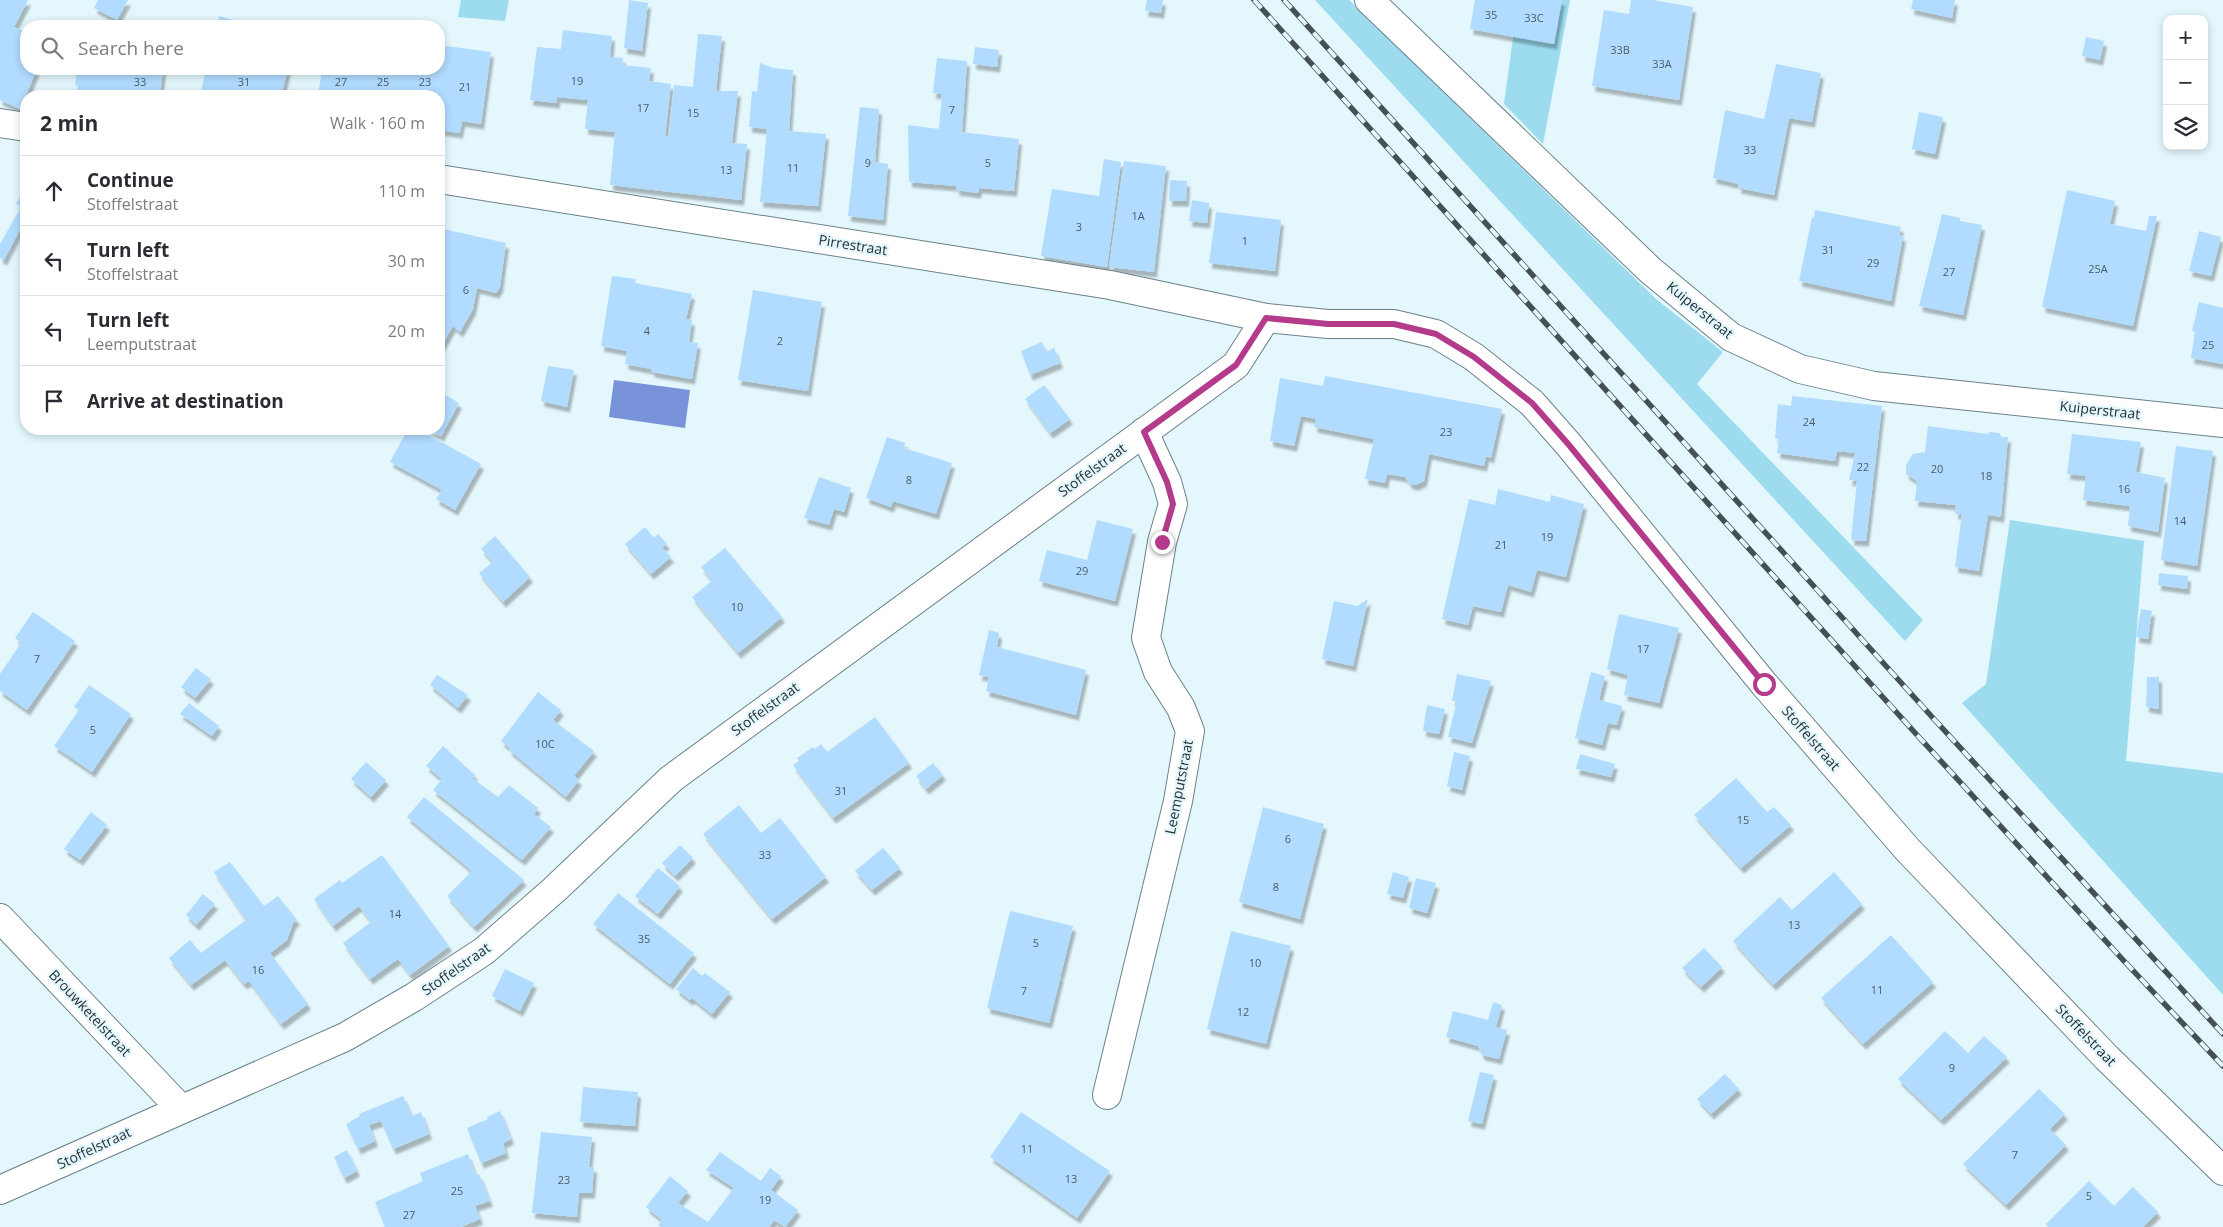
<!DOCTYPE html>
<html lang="en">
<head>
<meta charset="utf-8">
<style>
	:root { --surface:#fff; --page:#f7f7f7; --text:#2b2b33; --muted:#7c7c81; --line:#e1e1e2 }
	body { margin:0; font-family:"Open Sans",sans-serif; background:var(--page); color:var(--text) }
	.controls { position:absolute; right:15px; top:15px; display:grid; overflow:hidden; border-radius:10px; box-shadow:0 2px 8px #0003 }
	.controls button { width:45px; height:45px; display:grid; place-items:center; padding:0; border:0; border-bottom:1px solid var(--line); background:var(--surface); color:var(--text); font:25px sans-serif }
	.stop { position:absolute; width:15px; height:15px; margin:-11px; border:4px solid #b43a8c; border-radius:50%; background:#fff }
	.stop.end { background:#b43a8c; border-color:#fff; box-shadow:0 1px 5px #0008 }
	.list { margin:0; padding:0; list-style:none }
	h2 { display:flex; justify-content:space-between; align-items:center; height:65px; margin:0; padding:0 20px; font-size:21px }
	h2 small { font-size:16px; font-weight:400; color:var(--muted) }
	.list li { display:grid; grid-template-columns:32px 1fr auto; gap:15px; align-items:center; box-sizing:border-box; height:70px; padding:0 20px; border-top:1px solid var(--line) }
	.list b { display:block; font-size:19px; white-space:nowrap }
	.list p { margin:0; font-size:16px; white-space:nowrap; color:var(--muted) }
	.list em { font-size:16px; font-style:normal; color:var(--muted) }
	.icon { flex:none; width:28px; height:28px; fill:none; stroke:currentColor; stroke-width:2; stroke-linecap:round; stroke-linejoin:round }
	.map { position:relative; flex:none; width:2223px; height:1227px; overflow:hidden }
	.search { position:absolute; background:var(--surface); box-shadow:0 2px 8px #0003; left:20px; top:20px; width:425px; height:55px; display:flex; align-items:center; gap:12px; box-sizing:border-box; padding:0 18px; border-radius:20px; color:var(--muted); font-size:19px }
	.panel { position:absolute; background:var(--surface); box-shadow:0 2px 8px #0003; left:20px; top:90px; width:425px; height:345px; border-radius:20px }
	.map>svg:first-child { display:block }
	.green { fill:#9ddcef }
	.water { fill:#7993da }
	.building { fill:#b1dcff; filter:url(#shadow) }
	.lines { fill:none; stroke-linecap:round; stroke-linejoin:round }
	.street-casing { stroke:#6c8289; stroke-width:30 }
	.street { stroke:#fff; stroke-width:28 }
	.rail-casing { stroke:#445053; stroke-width:5.5 }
	.rail { stroke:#e3f7fd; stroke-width:4; stroke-dasharray:11; stroke-linecap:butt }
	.route { stroke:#b43a8c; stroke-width:6 }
	.labels { text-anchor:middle; stroke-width:4.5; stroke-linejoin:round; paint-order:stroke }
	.number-label { font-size:11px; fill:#4a5c68 }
	.street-label { font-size:14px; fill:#283235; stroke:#e3f7fd }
</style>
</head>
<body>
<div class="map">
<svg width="2223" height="1227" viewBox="0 0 2223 1227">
	<defs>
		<filter id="shadow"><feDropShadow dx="3" dy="5.5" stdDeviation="1" flood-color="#0004"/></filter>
	</defs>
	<rect width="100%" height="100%" fill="#e3f7fd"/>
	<g class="green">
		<polygon points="461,0 509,0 505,21 458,17"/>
		<polygon points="1315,0 1349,0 1656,299 1723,352 1697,384 1923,620 1905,641"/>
		<polygon points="1518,0 1570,0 1543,144 1504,104"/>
		<polygon points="2010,520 2144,541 2126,761 2223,773 2223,995 1962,703 1986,684"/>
	</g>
	<polygon class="water" points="614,380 690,390 685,428 609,417"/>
	<g class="building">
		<polygon points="0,0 28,0 14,27 26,32 26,69 37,69 20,109 0,100"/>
		<polygon points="98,0 128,0 117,20 94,8"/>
		<polygon points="629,0 648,3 642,51 624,48"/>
		<polygon points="1147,0 1163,0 1161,13 1145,11"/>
		<polygon points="1475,0 1562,0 1554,44 1470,29"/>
		<polygon points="1631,0 1653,0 1693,7 1679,100 1592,86 1604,10 1629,14"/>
		<polygon points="1913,0 1955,0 1952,18 1911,9"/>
		<polygon points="219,16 255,26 217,26"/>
		<polygon points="563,30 612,36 610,57 623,58 622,65 651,68 649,81 671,84 665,136 669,137 674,85 693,87 698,34 722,36 716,91 738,91 732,143 747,144 741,200 610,185 615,132 585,129 588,100 557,97 557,103 530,100 537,47 561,49"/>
		<polygon points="2086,37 2104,41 2100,60 2082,56"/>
		<polygon points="439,45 491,52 481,124 462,121 460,133 439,130 439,96 318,96 322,69 439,69"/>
		<polygon points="975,47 999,50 997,67 973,64"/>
		<polygon points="937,58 967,61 962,132 1019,139 1014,191 979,188 978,193 956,190 957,186 909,182 908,125 939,129 942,94 933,93"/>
		<polygon points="760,63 773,68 793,70 789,131 826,134 818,206 760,202 767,129 749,127 752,91 757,92"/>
		<polygon points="1776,64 1821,73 1812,122 1789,118 1774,195 1738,188 1739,184 1713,178 1725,110 1764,119"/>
		<polygon points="77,69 163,69 160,96 77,96 78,86 75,85"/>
		<polygon points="206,69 288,69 281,96 200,96"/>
		<polygon points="860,107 879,109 875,162 888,164 883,220 848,216"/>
		<polygon points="1919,112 1943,117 1935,154 1912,149"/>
		<polygon points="1104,159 1121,162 1107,267 1041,256 1052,189 1099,196"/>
		<polygon points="1124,161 1166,166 1154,272 1109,267"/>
		<polygon points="1170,180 1187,181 1186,201 1169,201"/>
		<polygon points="26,185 26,218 4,260 0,258 0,244 21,207 16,204"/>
		<polygon points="2067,190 2115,201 2110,224 2146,231 2149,216 2157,216 2133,326 2042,307"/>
		<polygon points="1192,200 1209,203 1207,223 1189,221"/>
		<polygon points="1815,210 1901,227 1899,235 1903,236 1891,301 1799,281 1812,217 1814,218"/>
		<polygon points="1216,212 1281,220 1275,271 1209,263"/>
		<polygon points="1942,214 1960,218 1960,221 1982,225 1963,315 1919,306"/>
		<polygon points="439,228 506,243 500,287 496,293 477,288 473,309 460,332 453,326 439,350"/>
		<polygon points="2199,231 2221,237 2211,276 2189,271"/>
		<polygon points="612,276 636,279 635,283 692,294 686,319 692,320 689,342 698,343 692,379 652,372 651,369 625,364 627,351 601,346"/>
		<polygon points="753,290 822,302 808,391 738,380"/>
		<polygon points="2199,302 2223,308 2223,364 2191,358 2195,332 2192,331"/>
		<polygon points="1042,342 1046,352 1054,348 1060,363 1030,375 1021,351"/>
		<polygon points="548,366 574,370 567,407 541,401"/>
		<polygon points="1325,376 1502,409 1491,458 1486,456 1484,466 1429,454 1424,481 1416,485 1410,484 1405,477 1387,474 1385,483 1365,479 1374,439 1314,427 1316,419 1301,416 1294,446 1270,441 1280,378 1323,386"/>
		<polygon points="1044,385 1070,419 1050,433 1025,399"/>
		<polygon points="439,391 459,403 441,436 426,429 439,429"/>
		<polygon points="1792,396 1882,406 1866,541 1851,540 1857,481 1849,480 1855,453 1837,451 1835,461 1777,453 1779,439 1775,438 1778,404 1791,406"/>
		<polygon points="1928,426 1987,434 1990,432 1999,433 2002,437 2008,437 2001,517 1988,515 1979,571 1955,567 1962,514 1955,514 1956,505 1915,501 1917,481 1906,474 1906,465 1913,454 1925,452"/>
		<polygon points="408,429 418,429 481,464 455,510 436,499 442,490 390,462"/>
		<polygon points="2072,434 2141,442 2136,472 2165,478 2158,532 2128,526 2130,506 2083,500 2086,476 2067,474"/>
		<polygon points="887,437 905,443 904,448 952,463 936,514 893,501 891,507 866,498"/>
		<polygon points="2176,446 2213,451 2197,566 2161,560"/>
		<polygon points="819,477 851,488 844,512 834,509 829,525 804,518"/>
		<polygon points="1498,489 1550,502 1551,495 1584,504 1566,577 1537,570 1531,592 1508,585 1501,612 1473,606 1468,625 1442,619 1469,499 1495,505"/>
		<polygon points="1097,520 1133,529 1115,601 1039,581 1047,550 1087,560"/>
		<polygon points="645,527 654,538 658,534 667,544 662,547 671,557 651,574 625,544"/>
		<polygon points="495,536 530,577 503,602 479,573 493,562 481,549"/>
		<polygon points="725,548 782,617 738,653 692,597 712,581 701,567"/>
		<polygon points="2159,573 2188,576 2187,589 2158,585"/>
		<polygon points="1368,599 1353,666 1322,659 1334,601 1357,606"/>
		<polygon points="2141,609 2152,611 2148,639 2136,637"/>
		<polygon points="33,612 75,641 27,710 0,691 0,674 21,643 15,638"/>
		<polygon points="1619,614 1679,628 1659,703 1624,695 1628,675 1607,669"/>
		<polygon points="989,630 999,633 997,647 1086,670 1076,715 986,691 989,677 979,675"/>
		<polygon points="196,668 211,679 195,698 181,687"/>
		<polygon points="1591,672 1605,676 1599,700 1622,706 1617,725 1608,723 1602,745 1575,738"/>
		<polygon points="1457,674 1491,681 1472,743 1448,737 1457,701 1452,701"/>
		<polygon points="437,675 468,695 458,708 430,685"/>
		<polygon points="2147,677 2159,677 2159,709 2146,707"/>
		<polygon points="89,685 131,714 92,772 54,746 79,710 74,707"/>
		<polygon points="538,692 561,710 553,720 594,751 574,776 579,780 566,797 509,750 510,748 501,741"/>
		<polygon points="189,703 219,726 212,736 180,714"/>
		<polygon points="1427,705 1445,709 1439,734 1423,731"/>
		<polygon points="875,717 909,763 833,818 793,765 799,761 797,758 813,747 815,749 821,744 827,752"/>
		<polygon points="443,746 475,775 472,778 498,797 509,785 538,808 534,814 551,827 522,860 433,790 442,779 426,766"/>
		<polygon points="1454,752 1470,756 1462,790 1447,786"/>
		<polygon points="1580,754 1615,764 1611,777 1576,769"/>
		<polygon points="366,762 386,780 371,797 351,779"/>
		<polygon points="933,763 943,775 926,789 916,776"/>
		<polygon points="1736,778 1767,812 1774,807 1791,825 1741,868 1694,815"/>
		<polygon points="424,797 524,880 474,927 447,896 472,871 407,817"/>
		<polygon points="739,805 761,833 780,818 826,877 772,919 703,834"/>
		<polygon points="1263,807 1324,824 1300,919 1239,902"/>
		<polygon points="91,812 107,825 80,860 64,849"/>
		<polygon points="680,845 693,858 675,876 662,863"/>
		<polygon points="883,848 900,868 872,890 855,871"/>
		<polygon points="382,855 449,946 410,975 398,959 370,979 343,943 371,922 359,906 333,926 314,899 340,880 342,883"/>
		<polygon points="230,862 264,906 278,896 297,920 293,923 287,940 270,953 308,1004 281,1024 249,981 244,984 225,960 191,985 169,958 190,940 201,953 246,920 214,872"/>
		<polygon points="658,868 680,886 658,914 635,896"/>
		<polygon points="1393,872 1409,877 1403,898 1387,894"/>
		<polygon points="1834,872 1862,904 1773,985 1733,941 1780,897 1792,910"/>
		<polygon points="1416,878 1436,883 1427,913 1409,908"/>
		<polygon points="618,893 694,953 670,984 593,924"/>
		<polygon points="203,894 215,904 196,925 186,915"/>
		<polygon points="1010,911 1073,926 1061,974 1055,973 1061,975 1049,1023 987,1008"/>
		<polygon points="1231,931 1291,946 1266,1044 1207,1029"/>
		<polygon points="1891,935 1933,982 1863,1044 1821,998"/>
		<polygon points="1704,948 1722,967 1701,987 1682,968"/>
		<polygon points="693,968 702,976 705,973 730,992 712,1014 692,998 690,1000 676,989"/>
		<polygon points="505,969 534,983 520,1011 492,996"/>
		<polygon points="1493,1002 1502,1005 1496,1027 1507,1030 1499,1059 1482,1055 1478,1046 1446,1037 1453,1011 1488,1020"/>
		<polygon points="1945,1031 1968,1053 1984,1036 2007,1057 1941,1120 1898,1079"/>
		<polygon points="1480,1072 1494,1075 1482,1124 1468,1121"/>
		<polygon points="1725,1074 1739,1089 1711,1114 1697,1099"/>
		<polygon points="583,1087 638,1092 635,1126 580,1122"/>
		<polygon points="2039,1089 2065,1114 2050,1129 2066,1145 2006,1205 1963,1164"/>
		<polygon points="403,1096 412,1116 421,1112 429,1134 393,1149 381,1121 369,1125 375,1141 358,1149 346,1124 360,1116 359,1114"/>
		<polygon points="500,1111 511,1139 503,1143 506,1153 481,1163 467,1128 488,1119 487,1117"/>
		<polygon points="1021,1112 1110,1171 1077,1218 990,1157"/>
		<polygon points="541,1132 592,1137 589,1167 594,1167 592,1193 579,1193 577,1217 532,1213"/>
		<polygon points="347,1150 357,1171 344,1178 334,1157"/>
		<polygon points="720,1152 761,1181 770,1168 781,1176 771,1190 798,1210 785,1227 774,1220 769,1227 661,1227 658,1225 662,1220 646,1207 670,1176 688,1191 678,1203 708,1222 734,1188 706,1170"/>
		<polygon points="468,1154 476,1176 479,1174 490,1201 475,1206 480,1219 461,1227 385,1227 375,1202 423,1181 420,1173"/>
		<polygon points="2089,1181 2114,1206 2133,1187 2158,1212 2143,1227 2048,1227 2046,1224"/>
	</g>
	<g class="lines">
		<defs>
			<g id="street">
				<polyline points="1369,0 1650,270 1731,337 1800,369 1874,386 2223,423"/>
				<polyline points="0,123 26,127"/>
				<polyline points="439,179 1110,285 1266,318 1328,324 1394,324 1436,334 1474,357 1532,403 1569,445 1764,684 1907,849 2106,1057 2223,1171"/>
				<polyline points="0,918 181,1109"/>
				<polyline points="1107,1095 1178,801 1190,731 1181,708 1158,672 1146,638 1162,542 1173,504 1167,482 1144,432"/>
				<polyline points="0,1190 345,1037 414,997 484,951 554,890 671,779 1236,365 1266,318"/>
			</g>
		</defs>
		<use href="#street" class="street-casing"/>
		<use href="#street" class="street"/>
		<defs>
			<g id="rail">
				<polyline points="1254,0 1917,735 2124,961 2223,1066"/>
				<polyline points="1284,0 1933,718 2223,1034"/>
			</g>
		</defs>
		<use href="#rail" class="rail-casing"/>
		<use href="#rail" class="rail"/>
	</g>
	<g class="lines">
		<polyline class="route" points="1162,542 1173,504 1167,482 1144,432 1236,365 1266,318 1328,324 1394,324 1436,334 1474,357 1532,403 1569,445 1764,684"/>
	</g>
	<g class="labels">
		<g class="number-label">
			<text x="1491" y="19">35</text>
			<text x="1534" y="22">33C</text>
			<text x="1620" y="54">33B</text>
			<text x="1662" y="68">33A</text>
			<text x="577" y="85">19</text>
			<text x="140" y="86">33</text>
			<text x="244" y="86">31</text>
			<text x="341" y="86">27</text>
			<text x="383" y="86">25</text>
			<text x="425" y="86">23</text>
			<text x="465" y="91">21</text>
			<text x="643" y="112">17</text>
			<text x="952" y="114">7</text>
			<text x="693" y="117">15</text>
			<text x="1750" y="154">33</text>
			<text x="868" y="167">9</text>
			<text x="988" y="167">5</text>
			<text x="793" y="172">11</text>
			<text x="726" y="174">13</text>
			<text x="1138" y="220">1A</text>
			<text x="1079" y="231">3</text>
			<text x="1245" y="245">1</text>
			<text x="1828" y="254">31</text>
			<text x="1873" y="267">29</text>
			<text x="2098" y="273">25A</text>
			<text x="1949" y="276">27</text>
			<text x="466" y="294">6</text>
			<text x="647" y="335">4</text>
			<text x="780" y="345">2</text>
			<text x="2208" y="349">25</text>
			<text x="1809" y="426">24</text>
			<text x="1446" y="436">23</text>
			<text x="1863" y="471">22</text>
			<text x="1937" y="473">20</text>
			<text x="1986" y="480">18</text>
			<text x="909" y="484">8</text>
			<text x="2124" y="493">16</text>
			<text x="2180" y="525">14</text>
			<text x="1547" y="541">19</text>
			<text x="1501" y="549">21</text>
			<text x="1082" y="575">29</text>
			<text x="737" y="611">10</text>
			<text x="1643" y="653">17</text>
			<text x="37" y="663">7</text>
			<text x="93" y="734">5</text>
			<text x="545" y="748">10C</text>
			<text x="841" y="795">31</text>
			<text x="1743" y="824">15</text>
			<text x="1288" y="843">6</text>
			<text x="765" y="859">33</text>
			<text x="1276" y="891">8</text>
			<text x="395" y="918">14</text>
			<text x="1794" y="929">13</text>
			<text x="644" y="943">35</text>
			<text x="1036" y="947">5</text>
			<text x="1255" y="967">10</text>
			<text x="258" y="974">16</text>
			<text x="1877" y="994">11</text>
			<text x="1024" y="995">7</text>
			<text x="1243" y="1016">12</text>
			<text x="1952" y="1072">9</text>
			<text x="1027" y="1153">11</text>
			<text x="2015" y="1159">7</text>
			<text x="1071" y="1183">13</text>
			<text x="564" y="1184">23</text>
			<text x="457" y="1195">25</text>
			<text x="2089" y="1200">5</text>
			<text x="765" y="1204">19</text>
			<text x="409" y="1219">27</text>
		</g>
		<g class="street-label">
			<text transform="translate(853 245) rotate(9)" y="5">Pirrestraat</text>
			<text transform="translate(1700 310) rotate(39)" y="5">Kuiperstraat</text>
			<text transform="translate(2100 410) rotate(6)" y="5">Kuiperstraat</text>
			<text transform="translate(1092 470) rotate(-36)" y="5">Stoffelstraat</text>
			<text transform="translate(765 709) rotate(-36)" y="5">Stoffelstraat</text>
			<text transform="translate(1811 738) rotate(49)" y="5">Stoffelstraat</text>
			<text transform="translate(1179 787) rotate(-79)" y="5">Leemputstraat</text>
			<text transform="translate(456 969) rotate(-35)" y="5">Stoffelstraat</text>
			<text transform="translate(90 1013) rotate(47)" y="5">Brouwketelstraat</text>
			<text transform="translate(2086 1035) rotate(46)" y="5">Stoffelstraat</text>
			<text transform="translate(94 1148) rotate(-25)" y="5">Stoffelstraat</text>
		</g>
	</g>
</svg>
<div class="controls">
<button>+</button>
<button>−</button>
<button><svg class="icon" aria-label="layers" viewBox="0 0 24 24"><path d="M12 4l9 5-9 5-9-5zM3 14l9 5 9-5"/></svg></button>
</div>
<div class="stop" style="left:1764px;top:684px"></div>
<div class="stop end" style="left:1162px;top:542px"></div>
<div class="search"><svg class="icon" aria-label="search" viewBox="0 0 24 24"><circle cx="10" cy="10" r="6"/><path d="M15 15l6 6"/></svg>Search here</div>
<section class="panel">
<h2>2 min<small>Walk · 160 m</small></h2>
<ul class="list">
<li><svg class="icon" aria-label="ahead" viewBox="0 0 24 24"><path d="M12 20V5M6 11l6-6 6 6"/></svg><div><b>Continue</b><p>Stoffelstraat</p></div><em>110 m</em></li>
<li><svg class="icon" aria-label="left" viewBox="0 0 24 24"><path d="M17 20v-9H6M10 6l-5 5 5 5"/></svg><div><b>Turn left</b><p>Stoffelstraat</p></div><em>30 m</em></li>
<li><svg class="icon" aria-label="left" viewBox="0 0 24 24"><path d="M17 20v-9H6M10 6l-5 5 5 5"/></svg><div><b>Turn left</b><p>Leemputstraat</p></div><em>20 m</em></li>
<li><svg class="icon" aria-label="arrive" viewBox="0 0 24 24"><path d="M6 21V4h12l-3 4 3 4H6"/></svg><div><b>Arrive at destination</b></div></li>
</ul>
</section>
</div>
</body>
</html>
